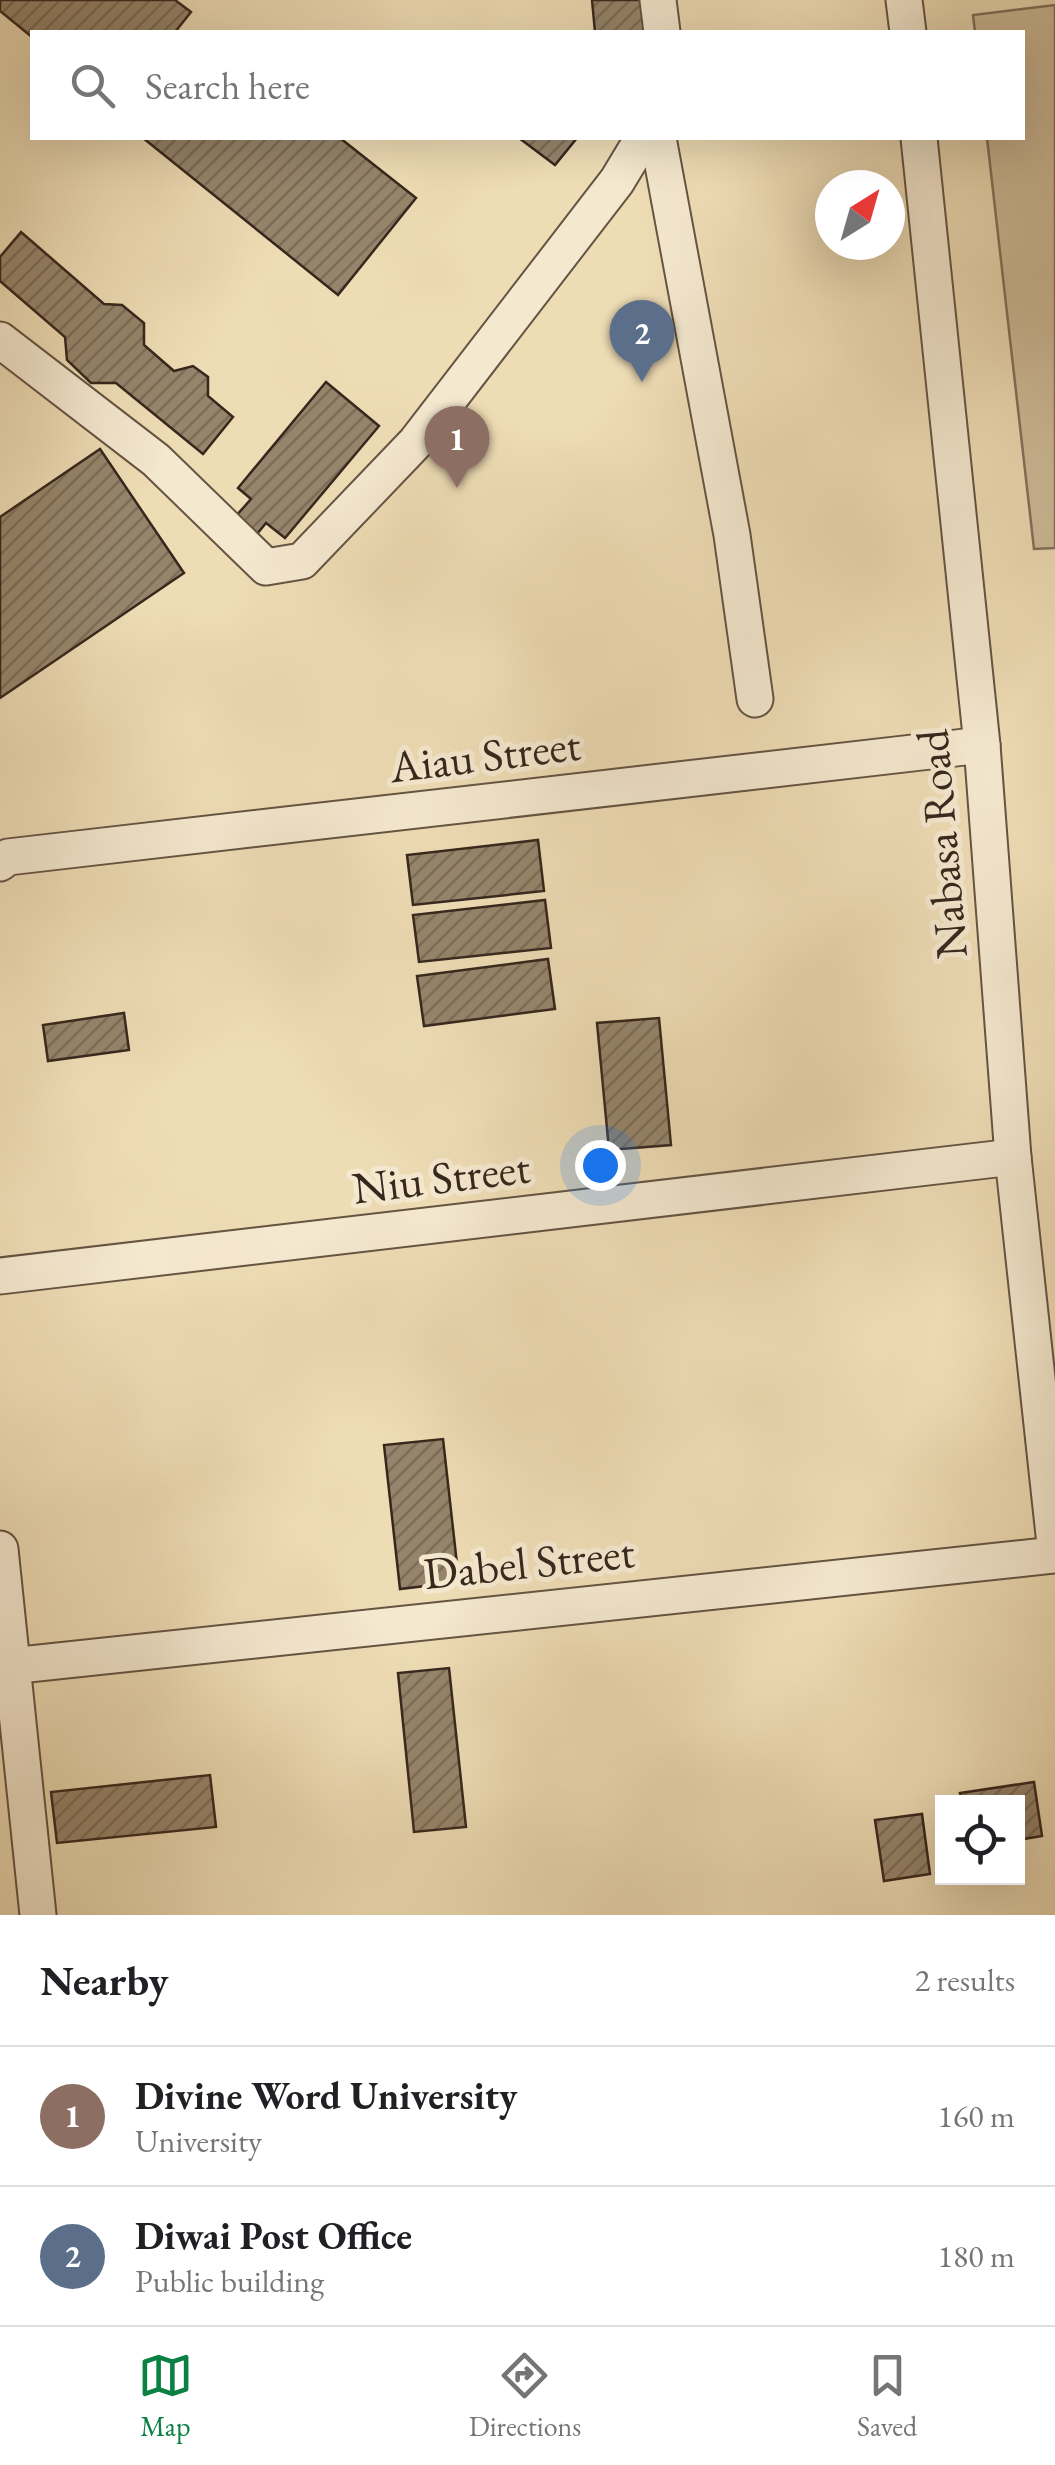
<!DOCTYPE html>
<html lang="en">
<head>
<meta charset="utf-8">
<style>
	:root { --surface:#fff; --page:#f2f2f2; --text:#202124; --muted:#757577; --line:#e0e0e0; --accent:#0b8043 }
	body { margin:0; font-family:"EB Garamond",serif; background:var(--page); color:var(--text) }
	.controls { position:absolute; right:30px; bottom:30px; display:grid; overflow:hidden; border-radius:0px; box-shadow:0 10px 40px #0002 }
	.controls button { width:90px; height:90px; display:grid; place-items:center; padding:0; border:0; border-bottom:2px solid var(--line); background:var(--surface); color:var(--text); font:50px sans-serif }
	.compass { position:absolute; left:815px; top:170px; width:90px; height:90px; border-radius:50%; background:var(--surface); box-shadow:0 10px 40px #0002; rotate:37deg }
	.you { position:absolute; left:600px; top:1165px; width:35px; height:35px; margin:-25px; border:8px solid #fff; border-radius:50%; background:#1a73e8; box-shadow:0 0 0 15px #1a73e833 }
	.badge { display:grid; place-items:center; width:65px; height:65px; border-radius:50%; background:var(--accent); color:#fff; font-size:32px; font-weight:700 }
	.pin { position:absolute; translate:-50% -82px; filter:drop-shadow(0 2px 5px #0008) }
	.pin::after { content:''; position:absolute; top:52px; width:35px; height:30px; background:inherit; clip-path:polygon(0 0,100% 0,50% 100%) }
	.list { margin:0; padding:0; list-style:none }
	h2 { display:flex; justify-content:space-between; align-items:center; height:130px; margin:0; padding:0 40px; font-size:42px }
	h2 small { font-size:32px; font-weight:400; color:var(--muted) }
	.list li { display:grid; grid-template-columns:65px 1fr auto; gap:30px; align-items:center; box-sizing:border-box; height:140px; padding:0 40px; border-top:2px solid var(--line) }
	.list b { display:block; font-size:38px; white-space:nowrap }
	.list p { margin:0; font-size:32px; white-space:nowrap; color:var(--muted) }
	.list em { font-size:32px; font-style:normal; color:var(--muted) }
	.icon { flex:none; width:55px; height:55px; fill:none; stroke:currentColor; stroke-width:2; stroke-linecap:round; stroke-linejoin:round }
	.map { position:relative; flex:none; width:1055px; height:1915px; overflow:hidden }
	.search { position:absolute; background:var(--surface); box-shadow:0 10px 40px #0002; left:30px; right:30px; top:30px; height:110px; display:flex; align-items:center; gap:25px; box-sizing:border-box; padding:0 35px; border-radius:0px; color:var(--muted); font-size:38px }
	.sheet { height:410px; background:var(--surface) }
	nav { display:flex; justify-content:space-around; align-items:center; box-sizing:border-box; height:140px; border-top:2px solid var(--line); background:var(--surface); font-size:28px; color:var(--muted) }
	nav a { display:grid; justify-items:center; gap:5px }
	nav .on { color:var(--accent) }
	.map>svg:first-child { display:block }
	.green { fill:#cfbd9b; stroke:#83725c; stroke-width:2.5 }
	.building { fill:url(#building-hatch); stroke:#37271d; stroke-width:2.5 }
	.lines { fill:none; stroke-linecap:round; stroke-linejoin:round }
	.minor-casing { stroke:#655443; stroke-width:39 }
	.minor { stroke:#f4e8cf; stroke-width:35 }
	.labels { text-anchor:middle; stroke-width:10; stroke-linejoin:round; paint-order:stroke }
	.street-label { font-size:45px; fill:#37271d; stroke:#f4e8cf }
</style>
</head>
<body>
<div class="map">
<svg width="1055" height="1915" viewBox="0 0 1055 1915">
	<defs>
		<pattern id="building-hatch" width="6" height="6" patternUnits="userSpaceOnUse" patternTransform="scale(2.5)"><rect width="6" height="6" fill="#96856c"/><path d="M-1 1l2-2M0 6l6-6M5 7l2-2" fill="none" stroke="#7b6d58"/></pattern>
	</defs>
	<rect width="100%" height="100%" fill="#eedcb5"/>
	<filter id="stains"><feTurbulence type="fractalNoise" baseFrequency=".002" numOctaves="4"/><feColorMatrix values="0 0 0 0 .2 0 0 0 0 .09 0 0 0 0 .02 0 0 0 .5 -.17"/></filter>
	<radialGradient id="worn" r=".72"><stop offset=".6" stop-color="#630" stop-opacity="0"/><stop offset="1" stop-color="#630" stop-opacity=".3"/></radialGradient>
	<polygon class="green" points="1055,5 1055,548 1034,549 987,138 1022,138 1022,32 975,32 973,15"/>
	<g class="building">
		<polygon points="0,0 175,0 191,12 175,32 32,32 32,37 0,11"/>
		<polygon points="592,0 644,0 646,32 595,32"/>
		<polygon points="143,138 340,138 416,198 338,295"/>
		<polygon points="519,138 577,138 555,165"/>
		<polygon points="21,232 104,304 122,305 144,323 144,345 174,371 193,366 208,377 208,396 233,417 203,454 116,383 91,383 67,360 65,337 0,281 0,257"/>
		<polygon points="326,382 379,426 285,538 266,523 257,534 236,516 251,499 238,488"/>
		<polygon points="100,449 184,573 0,698 0,517"/>
		<polygon points="538,840 544,891 413,905 407,855"/>
		<polygon points="545,900 551,948 419,962 413,915"/>
		<polygon points="548,959 555,1009 424,1026 417,976"/>
		<polygon points="124,1013 129,1050 48,1061 43,1025"/>
		<polygon points="659,1018 671,1145 609,1150 597,1023"/>
		<polygon points="443,1439 459,1582 400,1589 384,1445"/>
		<polygon points="449,1668 466,1827 414,1832 398,1673"/>
		<polygon points="210,1775 216,1827 57,1843 51,1792"/>
		<polygon points="1034,1782 1042,1836 1018,1840 1018,1802 962,1802 960,1793"/>
		<polygon points="922,1814 930,1874 884,1881 875,1820"/>
	</g>
	<g class="lines">
		<defs>
			<g id="minor">
				<polyline points="658,0 662,32"/>
				<polyline points="904,0 908,32"/>
				<polyline points="658,138 732,535 755,699"/>
				<polyline points="919,138 982,745 1013,1157 1055,1544"/>
				<polyline points="0,340 156,460 266,567 302,561 416,442 617,181 643,138"/>
				<polyline points="0,863 8,857 982,745"/>
				<polyline points="0,1276 1013,1157"/>
				<polyline points="0,1549 38,1915"/>
				<polyline points="0,1667 1055,1555"/>
			</g>
		</defs>
		<use href="#minor" class="minor-casing"/>
		<use href="#minor" class="minor"/>
	</g>
	<g class="labels">
		<g class="street-label">
			<text transform="translate(485 755) rotate(-7)" y="16">Aiau Street</text>
			<text transform="translate(941 844) rotate(-95)" y="16">Nabasa Road</text>
			<text transform="translate(441 1177) rotate(-7)" y="16">Niu Street</text>
			<text transform="translate(529 1562) rotate(-6)" y="16">Dabel Street</text>
		</g>
	</g>
	<rect width="100%" height="100%" filter="url(#stains)"/>
	<rect width="100%" height="100%" fill="url(#worn)"/>
</svg>
<div class="controls">
<button><svg class="icon" aria-label="locate" viewBox="0 0 24 24"><circle cx="12" cy="12" r="6"/><path d="M12 2v4M12 18v4M2 12h4M18 12h4"/></svg></button>
</div>
<svg class="compass" viewBox="-18 -18 36 36"><path d="M0-13l5 13h-10z" fill="#e53935"/><path d="M0 13l5-13h-10z" fill="#757577"/></svg>
<div class="you"></div>
<div class="pin badge" style="left:457px;top:488px;background:#8d6e63">1</div>
<div class="pin badge" style="left:642px;top:382px;background:#5c6f8a">2</div>
<div class="search"><svg class="icon" aria-label="search" viewBox="0 0 24 24"><circle cx="10" cy="10" r="6"/><path d="M15 15l6 6"/></svg>Search here</div>
</div>
<section class="sheet">
<h2>Nearby<small>2 results</small></h2>
<ul class="list">
<li><span class="badge" style="background:#8d6e63">1</span><div><b>Divine Word University</b><p>University</p></div><em>160 m</em></li>
<li><span class="badge" style="background:#5c6f8a">2</span><div><b>Diwai Post Office</b><p>Public building</p></div><em>180 m</em></li>
</ul>
</section>
<nav>
<a class="on"><svg class="icon" aria-label="map" viewBox="0 0 24 24"><path d="M3 6l6-2 6 2 6-2v14l-6 2-6-2-6 2zM9 4v14M15 6v14"/></svg>Map</a>
<a><svg class="icon" aria-label="directions" viewBox="0 0 24 24"><path d="M12 3l9 9-9 9-9-9zM9 14v-3h6M13 9l2 2-2 2"/></svg>Directions</a>
<a><svg class="icon" aria-label="saved" viewBox="0 0 24 24"><path d="M7 4h10v16l-5-4-5 4z"/></svg>Saved</a>
</nav>
</body>
</html>
